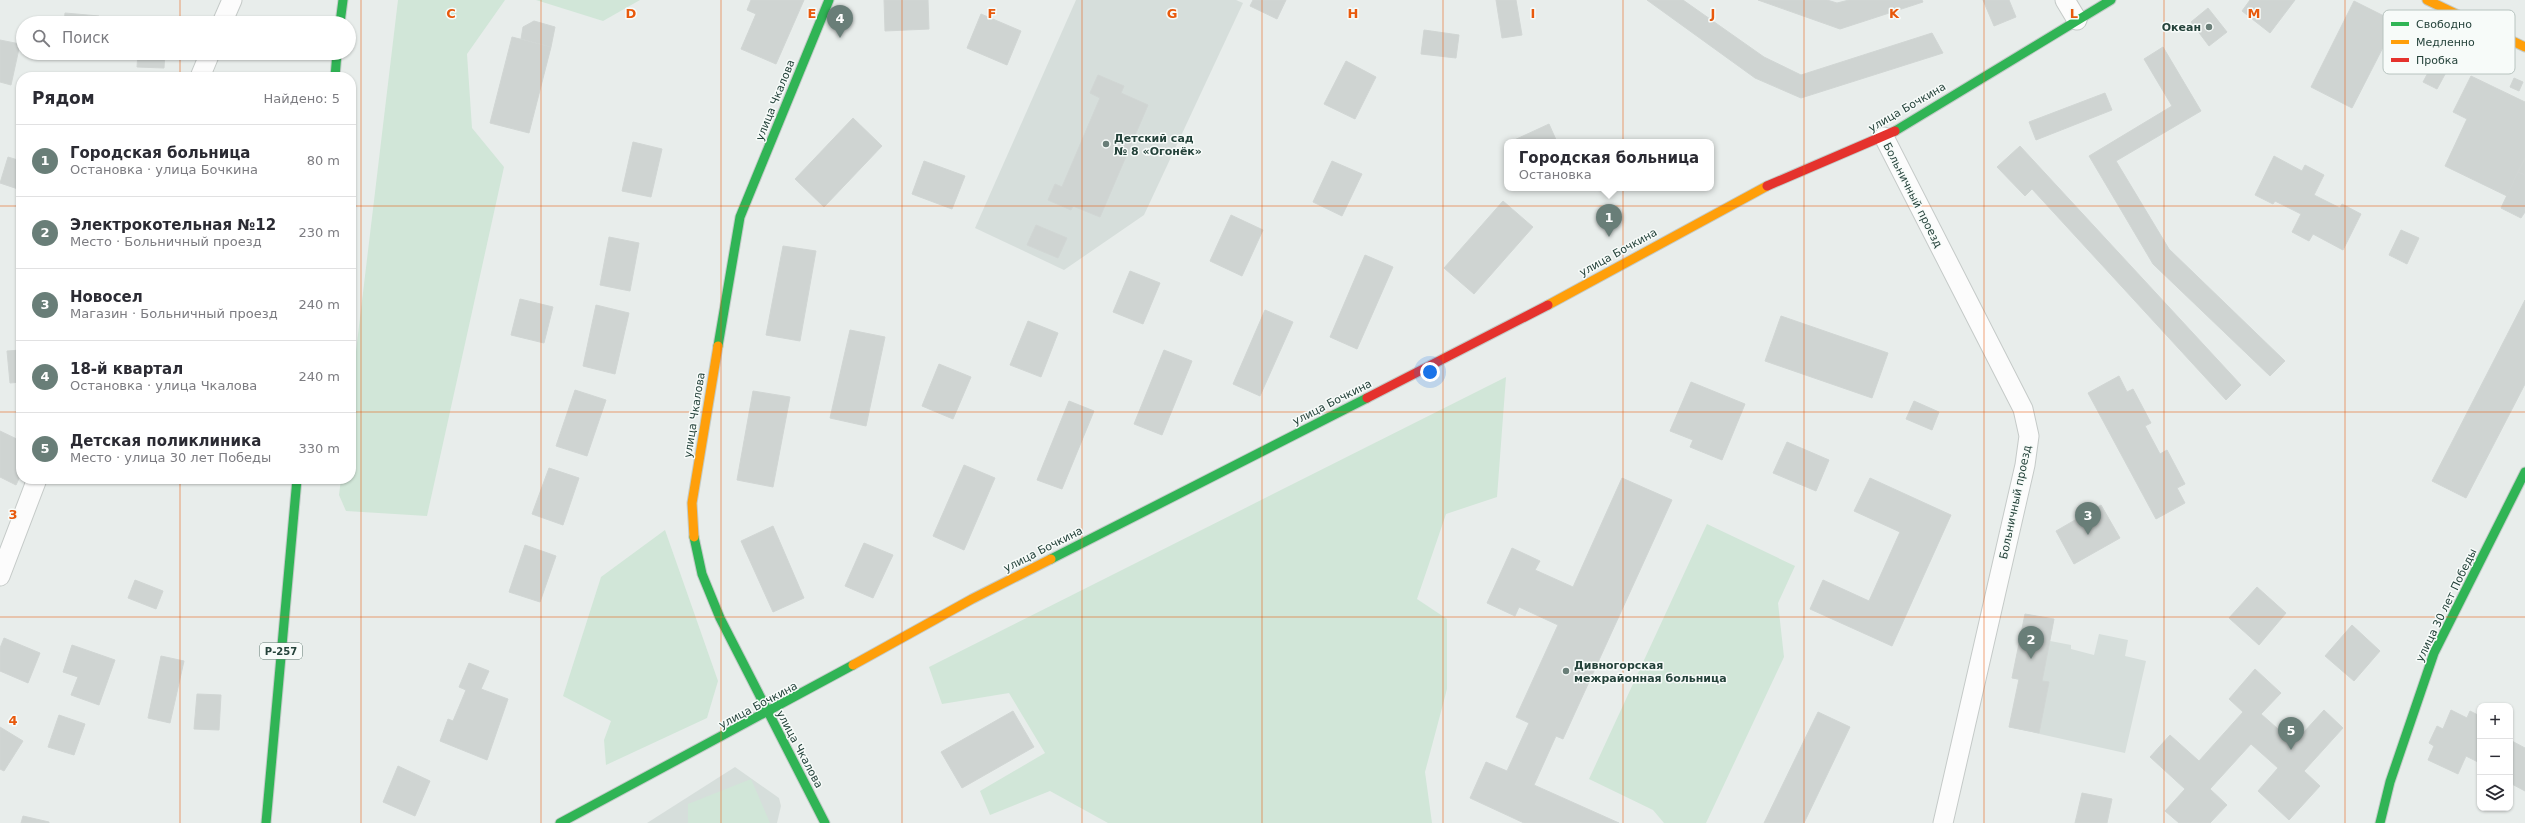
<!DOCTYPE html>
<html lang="ru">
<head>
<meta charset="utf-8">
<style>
	:root { --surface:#fff; --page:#f7f7f7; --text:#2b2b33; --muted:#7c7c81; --line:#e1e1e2; --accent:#697e78 }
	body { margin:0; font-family:"DejaVu Sans",sans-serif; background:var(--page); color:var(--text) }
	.controls { position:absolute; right:12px; bottom:12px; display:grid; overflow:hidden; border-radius:8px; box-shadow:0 1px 3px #0004 }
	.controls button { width:36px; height:36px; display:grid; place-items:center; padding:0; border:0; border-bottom:1px solid var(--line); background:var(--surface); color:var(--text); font:20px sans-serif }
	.you { position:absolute; left:1430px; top:372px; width:14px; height:14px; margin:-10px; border:3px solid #fff; border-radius:50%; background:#1a73e8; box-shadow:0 0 0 6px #1a73e833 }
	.badge { display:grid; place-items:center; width:26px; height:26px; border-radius:50%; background:var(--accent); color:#fff; font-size:13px; font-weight:700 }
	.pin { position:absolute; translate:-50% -33px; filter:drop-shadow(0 1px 2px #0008) }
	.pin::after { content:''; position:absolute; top:21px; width:14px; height:12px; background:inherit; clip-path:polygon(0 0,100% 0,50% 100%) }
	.popup { position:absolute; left:1504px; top:139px; width:210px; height:52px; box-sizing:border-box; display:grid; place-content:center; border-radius:8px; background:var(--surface); filter:drop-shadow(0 1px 3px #0005); font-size:13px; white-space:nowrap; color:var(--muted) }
	.popup b { font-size:15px; color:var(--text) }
	.popup::after { content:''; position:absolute; left:50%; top:100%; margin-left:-8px; border:8px solid transparent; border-top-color:var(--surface) }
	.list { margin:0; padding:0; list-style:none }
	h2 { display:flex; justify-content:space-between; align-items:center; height:52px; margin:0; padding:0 16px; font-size:17px }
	h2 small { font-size:13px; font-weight:400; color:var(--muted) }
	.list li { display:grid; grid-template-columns:26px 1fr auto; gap:12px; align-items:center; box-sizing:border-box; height:72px; padding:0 16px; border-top:1px solid var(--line) }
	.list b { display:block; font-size:15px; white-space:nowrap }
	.list p { margin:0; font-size:13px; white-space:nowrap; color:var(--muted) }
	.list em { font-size:13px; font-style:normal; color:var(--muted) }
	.icon { flex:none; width:22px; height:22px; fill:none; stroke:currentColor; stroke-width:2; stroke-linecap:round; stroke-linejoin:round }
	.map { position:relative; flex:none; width:2525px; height:823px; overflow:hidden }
	.search { position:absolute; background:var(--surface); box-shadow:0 1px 3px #0004; left:16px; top:16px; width:340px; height:44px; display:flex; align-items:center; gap:10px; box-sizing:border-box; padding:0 14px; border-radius:22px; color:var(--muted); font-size:15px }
	.panel { position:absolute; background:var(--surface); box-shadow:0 1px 3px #0004; left:16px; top:72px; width:340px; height:412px; border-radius:16px }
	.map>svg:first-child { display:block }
	.built { fill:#d6dedb }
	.green { fill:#d1e6d8 }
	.building { fill:#cfd4d2; stroke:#d1d6d4 }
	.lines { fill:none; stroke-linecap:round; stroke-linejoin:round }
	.street-casing { stroke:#c5cac8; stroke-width:21 }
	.fast-casing { stroke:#c3cbc8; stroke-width:11 }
	.slow-casing { stroke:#c3cbc8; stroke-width:11 }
	.jam-casing { stroke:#c3cbc8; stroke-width:11 }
	.street { stroke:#fcfcfc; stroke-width:19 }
	.fast { stroke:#30b455; stroke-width:9 }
	.slow { stroke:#ff9f0a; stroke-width:9 }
	.jam { stroke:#e5322d; stroke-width:9 }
	.grid { fill:none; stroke:#e8590c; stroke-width:1; stroke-opacity:0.55 }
	.poi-dot { fill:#697e78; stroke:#f7fbf9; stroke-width:1.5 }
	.labels { text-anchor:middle; stroke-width:3; stroke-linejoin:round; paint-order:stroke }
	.shield { fill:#f7fbf9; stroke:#637a73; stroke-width:1 }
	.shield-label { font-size:10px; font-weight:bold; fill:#24423a }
	.poi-label { font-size:11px; font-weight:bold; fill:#24423a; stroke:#f7fbf9; text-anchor:start }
	.street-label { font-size:11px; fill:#24423a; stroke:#f7fbf9 }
	.key { fill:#f7fbf9; stroke:#b8c4c0; stroke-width:1 }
	.key-label { font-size:11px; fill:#24423a }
	.grid-label { font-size:13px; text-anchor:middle; font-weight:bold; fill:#e8590c; stroke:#f7fbf9; stroke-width:3; stroke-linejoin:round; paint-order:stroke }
</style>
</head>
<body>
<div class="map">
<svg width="2525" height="823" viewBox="0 0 2525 823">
	<rect width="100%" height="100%" fill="#e8edeb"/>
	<g class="built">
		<polygon points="1076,0 1236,0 1243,3 1144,215 1064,270 975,228"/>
		<polygon points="2025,614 2054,619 2050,641 2071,645 2071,649 2094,655 2099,634 2128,640 2125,656 2146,661 2125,753 2009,727 2019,680 2012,678"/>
		<polygon points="735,767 779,798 781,806 777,823 647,823"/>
	</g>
	<g class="green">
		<polygon points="398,0 505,0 467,54 472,128 504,167 427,516 346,511 339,495 341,479 351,479 351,393"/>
		<polygon points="536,0 640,0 603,21"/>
		<polygon points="1506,377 1497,497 1446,514 1417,599 1447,619 1447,689 1425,772 1432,823 1108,823 1050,791 990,815 980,791 1045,753 1009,693 942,704 929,667"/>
		<polygon points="1707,524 1795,566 1778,603 1784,657 1706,823 1664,823 1653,810 1589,779"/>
		<polygon points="665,530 718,681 707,718 606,765 604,740 611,721 563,696 601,577"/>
		<polygon points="751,779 770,823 688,823 688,804"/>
	</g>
	<g class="building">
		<polygon points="751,0 804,0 776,64 741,49 756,14 747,10"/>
		<polygon points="884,0 928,0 929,29 885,31"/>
		<polygon points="1253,0 1286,0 1277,19 1250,6"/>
		<polygon points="1496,0 1516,0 1522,35 1502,38"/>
		<polygon points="1647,0 1683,0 1764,57 1801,75 1932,33 1943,53 1801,98 1755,78"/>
		<polygon points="1758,0 1827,0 1837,3 1849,0 1922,0 1923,2 1840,29"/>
		<polygon points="1983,0 2009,0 2016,17 1994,26"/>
		<polygon points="2250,0 2295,0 2270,33 2242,11"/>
		<polygon points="2354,1 2396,22 2352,108 2311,87"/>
		<polygon points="2208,8 2227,32 2209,46 2191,22"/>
		<polygon points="65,13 99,16 98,23 64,23"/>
		<polygon points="2422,13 2442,23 2429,48 2409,38"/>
		<polygon points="981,14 1021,31 1007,65 967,48"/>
		<polygon points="534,21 555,27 551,47 521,39 523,27"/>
		<polygon points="2449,25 2458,30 2454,37 2445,32"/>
		<polygon points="1424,30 1459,35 1456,58 1421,54"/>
		<polygon points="2460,31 2468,35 2464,45 2456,41"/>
		<polygon points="512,37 551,47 529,133 490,123"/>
		<polygon points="0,40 20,44 11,85 0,82"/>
		<polygon points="2445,41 2463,50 2457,62 2450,65 2437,89 2423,82"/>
		<polygon points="2163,47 2201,111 2116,161 2169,249 2285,361 2270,376 2153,264 2089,156 2172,106 2144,59"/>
		<polygon points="138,53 165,53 164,68 137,67"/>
		<polygon points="1346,61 1376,77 1355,119 1324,104"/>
		<polygon points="1098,75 1124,86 1121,93 1148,105 1100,217 1073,206 1071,210 1048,200 1055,184 1062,187 1100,98 1090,93"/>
		<polygon points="2471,76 2525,102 2525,158 2507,196 2445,166 2467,119 2453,112"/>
		<polygon points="2514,78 2523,82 2519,91 2510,87"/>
		<polygon points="2105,93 2112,110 2036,140 2029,122"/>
		<polygon points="853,118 882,146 824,207 795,179"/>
		<polygon points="1549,124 1557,142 1510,142"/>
		<polygon points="633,142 662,149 651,197 622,191"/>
		<polygon points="2020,146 2241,385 2226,400 2032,189 2025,196 1997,167"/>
		<polygon points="2274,156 2302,171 2305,165 2324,175 2314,195 2340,208 2342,204 2361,214 2343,250 2313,234 2309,241 2292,232 2301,214 2275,201 2273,204 2255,195"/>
		<polygon points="8,157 21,161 21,190 0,183"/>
		<polygon points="2525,158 2525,175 2518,172"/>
		<polygon points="924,161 965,176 952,209 912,194"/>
		<polygon points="1332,161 1362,174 1342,216 1313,202"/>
		<polygon points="2518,172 2525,175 2525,212 2521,218 2501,208"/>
		<polygon points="1503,201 1533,227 1474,294 1444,268"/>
		<polygon points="1231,215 1263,230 1242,276 1210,261"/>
		<polygon points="1036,225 1067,238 1058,258 1027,245"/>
		<polygon points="2401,230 2419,238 2407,264 2389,255"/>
		<polygon points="609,237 639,243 630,291 600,285"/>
		<polygon points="783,246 816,251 800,341 766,335"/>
		<polygon points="1365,255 1393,267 1357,349 1330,337"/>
		<polygon points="1130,271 1160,283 1143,324 1113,312"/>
		<polygon points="520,299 553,307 544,343 511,335"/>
		<polygon points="2525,300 2525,384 2466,498 2432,481"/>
		<polygon points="596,305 629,313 615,374 583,366"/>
		<polygon points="1265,310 1293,322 1260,396 1233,384"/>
		<polygon points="1781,316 1888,353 1872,398 1765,361"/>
		<polygon points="1028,321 1058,333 1041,377 1010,365"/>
		<polygon points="850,330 885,337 866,426 830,418"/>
		<polygon points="21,350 21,382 10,383 7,351"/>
		<polygon points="1164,350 1192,361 1162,435 1134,424"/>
		<polygon points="939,364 971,377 953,419 922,406"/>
		<polygon points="2119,376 2127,392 2133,389 2151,423 2145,426 2160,454 2167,450 2185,484 2177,488 2185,503 2156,519 2088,393"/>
		<polygon points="1691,382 1745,404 1722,460 1690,447 1693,440 1670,431"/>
		<polygon points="575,390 606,400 587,456 556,446"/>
		<polygon points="753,391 790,397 773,487 737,480"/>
		<polygon points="1069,401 1094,411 1062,489 1037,480"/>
		<polygon points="1914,401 1939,412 1932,430 1906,419"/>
		<polygon points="0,431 21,441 21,474 16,485 0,477"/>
		<polygon points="1787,442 1829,460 1816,491 1773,473"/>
		<polygon points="964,465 995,478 964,550 933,536"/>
		<polygon points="549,468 579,478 563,525 532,514"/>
		<polygon points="1622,478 1672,500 1563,739 1556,736 1534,785 1619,823 1524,823 1470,798 1486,762 1507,771 1529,723 1516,717 1558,625 1519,607 1515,616 1487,603 1512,548 1540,561 1535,570 1573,587"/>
		<polygon points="1870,478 1951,515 1892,646 1810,609 1823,580 1869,601 1900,532 1854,511"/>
		<polygon points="2101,505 2120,538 2074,564 2056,531"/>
		<polygon points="773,526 804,598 773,612 741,541"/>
		<polygon points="864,543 893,555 873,598 845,586"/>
		<polygon points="525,545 556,556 540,602 509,592"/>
		<polygon points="135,580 163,591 156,609 128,598"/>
		<polygon points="2257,587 2286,613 2259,645 2229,618"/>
		<polygon points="2025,614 2054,619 2042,681 2049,682 2039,733 2009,727 2019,679 2012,678"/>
		<polygon points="2352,625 2380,651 2354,681 2325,656"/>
		<polygon points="4,638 40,653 28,683 0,671 0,648"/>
		<polygon points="72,645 115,660 99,705 71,695 78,677 63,672"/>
		<polygon points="161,656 184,661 170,723 148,718"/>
		<polygon points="469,663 489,671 481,689 508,699 487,760 440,741 448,719 453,721 466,690 459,687"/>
		<polygon points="2255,669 2281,693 2261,714 2294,743 2324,710 2343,728 2304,771 2320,786 2289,820 2258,791 2278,768 2251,744 2210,789 2227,805 2210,823 2179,823 2165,811 2185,789 2150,757 2170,735 2199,761 2243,712 2229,699"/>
		<polygon points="197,694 221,695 219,730 194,729"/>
		<polygon points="2451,710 2467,718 2470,711 2480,716 2480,763 2466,756 2458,774 2428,760 2434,746 2429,743 2437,726 2443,729"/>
		<polygon points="1013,711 1034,747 962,788 941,752"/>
		<polygon points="1818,712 1850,727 1804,823 1764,823"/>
		<polygon points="59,715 85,724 74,755 48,747"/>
		<polygon points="0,727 23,741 4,771 0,769"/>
		<polygon points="2510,740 2525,748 2525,791 2510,783"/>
		<polygon points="398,766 430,781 415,816 383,802"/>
		<polygon points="2082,793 2112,799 2107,823 2075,823"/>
		<polygon points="23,816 49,822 49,823 21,823"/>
	</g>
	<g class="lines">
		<defs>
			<g id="street">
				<polyline points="2065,0 2077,20"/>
				<polyline points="222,23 232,0"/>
				<polyline points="200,77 210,53"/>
				<polyline points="1884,137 2023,409 2029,436 2025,465 1943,823"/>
				<polyline points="0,576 37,479"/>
			</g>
			<g id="fast">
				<polyline points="340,23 343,0"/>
				<polyline points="335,77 337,53"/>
				<polyline points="1895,131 2111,0"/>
				<polyline points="718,346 740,217 829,0"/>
				<polyline points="694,537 702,574 720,618 825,823"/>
				<polyline points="1051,559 1367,398"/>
				<polyline points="266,823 297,479"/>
				<polyline points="560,823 853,665"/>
				<polyline points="2380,823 2390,782 2434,653 2525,472"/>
			</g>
			<g id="slow">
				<polyline points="2427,0 2525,47"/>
				<polyline points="1548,305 1767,186"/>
				<polyline points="694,537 692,503 718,346"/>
				<polyline points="853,665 972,599 1051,559"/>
			</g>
			<g id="jam">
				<polyline points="1767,186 1895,131"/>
				<polyline points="1367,398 1548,305"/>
			</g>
		</defs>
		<use href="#street" class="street-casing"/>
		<use href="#fast" class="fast-casing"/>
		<use href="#slow" class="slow-casing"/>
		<use href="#jam" class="jam-casing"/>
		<use href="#street" class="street"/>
		<use href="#fast" class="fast"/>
		<use href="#slow" class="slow"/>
		<use href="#jam" class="jam"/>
	</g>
	<path class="grid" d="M180,0V23M361,0V823M541,0V823M721,0V823M902,0V823M1082,0V823M1262,0V823M1443,0V823M1623,0V823M1804,0V823M1984,0V823M2164,0V823M2345,0V823M180,53V77M0,206H21M351,206H2525M0,412H21M351,412H2525M180,479V823M0,617H2525"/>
	<g class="poi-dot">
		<circle cx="2209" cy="27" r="4"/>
		<circle cx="1106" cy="144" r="4"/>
		<circle cx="1566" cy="671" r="4"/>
	</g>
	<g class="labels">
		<rect class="shield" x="260" y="643" width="42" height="16" rx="3"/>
		<g class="shield-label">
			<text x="281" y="655">Р-257</text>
		</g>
		<g class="poi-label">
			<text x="2201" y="31" text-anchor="end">Океан</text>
			<text x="1114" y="142">Детский сад<tspan x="1114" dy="13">№ 8 «Огонёк»</tspan></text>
			<text x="1574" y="669">Дивногорская<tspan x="1574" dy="13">межрайонная больница</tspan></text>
		</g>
		<g class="street-label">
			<text transform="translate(775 100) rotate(-68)" y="4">улица Чкалова</text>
			<text transform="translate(1907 107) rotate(-30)" y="4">улица Бочкина</text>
			<text transform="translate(1913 195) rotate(63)" y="4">Больничный проезд</text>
			<text transform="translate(1618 252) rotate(-29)" y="4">улица Бочкина</text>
			<text transform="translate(1332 402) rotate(-27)" y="4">улица Бочкина</text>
			<text transform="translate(694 415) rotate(-81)" y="4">улица Чкалова</text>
			<text transform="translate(2015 502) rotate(-78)" y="4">Больничный проезд</text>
			<text transform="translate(1043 549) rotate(-27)" y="4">улица Бочкина</text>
			<text transform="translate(2446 605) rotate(-64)" y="4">улица 30 лет Победы</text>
			<text transform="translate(758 705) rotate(-28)" y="4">улица Бочкина</text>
			<text transform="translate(800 749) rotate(62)" y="4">улица Чкалова</text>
		</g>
	</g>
	<rect x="2383" y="10" width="132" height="64" rx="6" class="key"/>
	<rect x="2391" y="22" width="18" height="4" fill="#30b455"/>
	<rect x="2391" y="40" width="18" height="4" fill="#ff9f0a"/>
	<rect x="2391" y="58" width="18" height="4" fill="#e5322d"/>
	<g class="key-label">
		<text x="2416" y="28">Свободно</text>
		<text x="2416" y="46">Медленно</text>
		<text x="2416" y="64">Пробка</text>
	</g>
	<g class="grid-label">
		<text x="451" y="18">C</text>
		<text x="631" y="18">D</text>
		<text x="812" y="18">E</text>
		<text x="992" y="18">F</text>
		<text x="1172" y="18">G</text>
		<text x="1353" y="18">H</text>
		<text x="1533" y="18">I</text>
		<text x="1713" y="18">J</text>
		<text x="1894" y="18">K</text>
		<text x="2074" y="18">L</text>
		<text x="2254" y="18">M</text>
		<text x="13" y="519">3</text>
		<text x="13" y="725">4</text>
	</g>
</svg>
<div class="controls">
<button>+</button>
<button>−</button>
<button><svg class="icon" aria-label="layers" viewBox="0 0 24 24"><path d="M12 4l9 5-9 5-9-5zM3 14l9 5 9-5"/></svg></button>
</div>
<div class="you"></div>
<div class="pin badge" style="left:1609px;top:237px">1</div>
<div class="popup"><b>Городская больница</b>Остановка</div>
<div class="pin badge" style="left:2031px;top:659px">2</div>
<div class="pin badge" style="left:2088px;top:535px">3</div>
<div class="pin badge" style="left:840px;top:38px">4</div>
<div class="pin badge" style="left:2291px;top:750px">5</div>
<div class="search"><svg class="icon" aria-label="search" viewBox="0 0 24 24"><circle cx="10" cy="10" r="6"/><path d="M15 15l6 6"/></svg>Поиск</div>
<section class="panel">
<h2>Рядом<small>Найдено: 5</small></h2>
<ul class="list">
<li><span class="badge">1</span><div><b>Городская больница</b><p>Остановка · улица Бочкина</p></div><em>80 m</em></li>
<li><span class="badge">2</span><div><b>Электрокотельная №12</b><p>Место · Больничный проезд</p></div><em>230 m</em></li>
<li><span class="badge">3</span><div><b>Новосел</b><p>Магазин · Больничный проезд</p></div><em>240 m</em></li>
<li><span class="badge">4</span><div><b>18-й квартал</b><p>Остановка · улица Чкалова</p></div><em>240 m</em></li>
<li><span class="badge">5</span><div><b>Детская поликлиника</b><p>Место · улица 30 лет Победы</p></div><em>330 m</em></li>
</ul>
</section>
</div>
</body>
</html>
